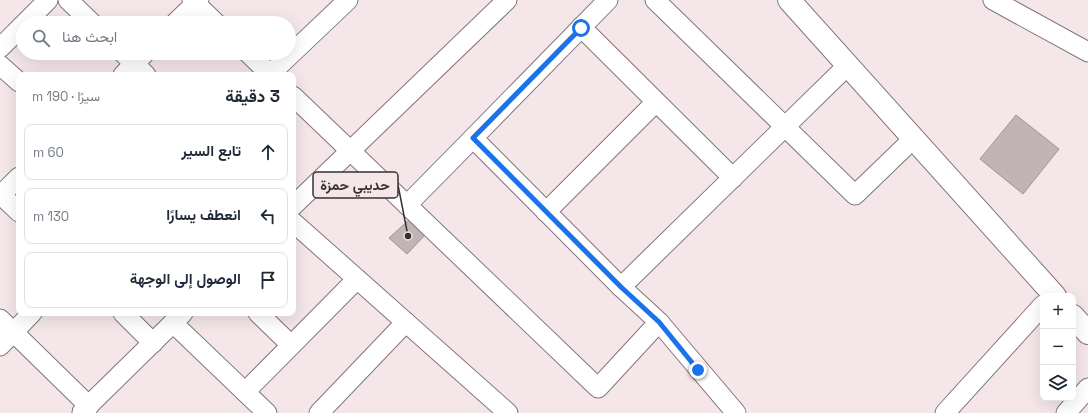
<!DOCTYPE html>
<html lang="ar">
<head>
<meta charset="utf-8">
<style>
	:root { --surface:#fff; --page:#f6f6f7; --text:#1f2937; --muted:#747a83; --line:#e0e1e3 }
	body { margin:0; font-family:"Space Grotesk",Vazirmatn,sans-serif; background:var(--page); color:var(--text); direction:rtl }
	.controls { position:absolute; right:12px; bottom:12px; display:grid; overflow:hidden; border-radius:8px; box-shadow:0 4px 16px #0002 }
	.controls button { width:36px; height:36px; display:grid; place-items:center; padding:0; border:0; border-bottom:1px solid var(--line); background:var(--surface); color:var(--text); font:20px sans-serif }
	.stop { position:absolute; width:12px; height:12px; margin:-9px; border:3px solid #1a73e8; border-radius:50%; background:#fff }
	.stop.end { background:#1a73e8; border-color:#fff; box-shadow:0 1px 4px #0008 }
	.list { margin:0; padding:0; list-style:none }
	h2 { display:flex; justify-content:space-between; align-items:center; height:52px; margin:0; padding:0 16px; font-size:17px }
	h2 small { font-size:13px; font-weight:400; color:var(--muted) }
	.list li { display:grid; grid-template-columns:26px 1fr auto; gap:12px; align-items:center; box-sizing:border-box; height:56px; margin:0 8px 8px; padding:0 8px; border:1px solid var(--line); border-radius:8px }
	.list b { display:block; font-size:15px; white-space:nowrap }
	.list em { font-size:13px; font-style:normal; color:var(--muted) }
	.icon { flex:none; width:22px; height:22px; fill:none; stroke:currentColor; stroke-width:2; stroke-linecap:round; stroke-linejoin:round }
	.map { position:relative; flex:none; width:1088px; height:413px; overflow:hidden; direction:ltr }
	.search { position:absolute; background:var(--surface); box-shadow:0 4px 16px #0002; left:16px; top:16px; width:280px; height:44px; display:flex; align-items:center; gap:10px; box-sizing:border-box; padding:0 14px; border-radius:22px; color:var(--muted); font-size:15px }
	.panel { position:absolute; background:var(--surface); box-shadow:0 4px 16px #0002; left:16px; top:72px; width:280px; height:244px; border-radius:8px; direction:rtl }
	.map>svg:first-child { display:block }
	.building { fill:#c1b3b6; stroke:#a09395 }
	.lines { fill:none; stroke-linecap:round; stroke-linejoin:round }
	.minor-casing { stroke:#837679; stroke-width:21 }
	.secondary-casing { stroke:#837679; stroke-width:24 }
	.minor { stroke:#fff; stroke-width:19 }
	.secondary { stroke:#fff; stroke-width:22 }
	.route { stroke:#1a73e8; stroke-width:5 }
	.leader { fill:none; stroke:#363031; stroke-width:1.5 }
	.callout-dot { fill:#363031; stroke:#f5e7e9; stroke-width:1.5 }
	.callout { fill:#f5e7e9; stroke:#363031; stroke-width:1.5 }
	.callout-label { font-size:14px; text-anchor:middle; font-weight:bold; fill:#363031 }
</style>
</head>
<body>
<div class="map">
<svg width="1088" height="413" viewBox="0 0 1088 413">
	<rect width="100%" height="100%" fill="#f5e7e9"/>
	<g class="building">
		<polygon points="1016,115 1059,149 1023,194 980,159"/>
		<polygon points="411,218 427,233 407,254 389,238"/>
	</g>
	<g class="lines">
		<defs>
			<g id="minor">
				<polyline points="68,0 92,23"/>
				<polyline points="192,0 216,23"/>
				<polyline points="608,0 473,138 621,287 848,65"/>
				<polyline points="655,0 855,195 913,139"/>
				<polyline points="993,0 1088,52"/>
				<polyline points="25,23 48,0"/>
				<polyline points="175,23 199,0"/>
				<polyline points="581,27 733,178"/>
				<polyline points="0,48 23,25"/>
				<polyline points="123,53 146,75"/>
				<polyline points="248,53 271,75"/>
				<polyline points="0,65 19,82"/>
				<polyline points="123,75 145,53"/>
				<polyline points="269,75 348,0"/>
				<polyline points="293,96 407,205 473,138"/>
				<polyline points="0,194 19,212"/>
				<polyline points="0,196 19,177"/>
				<polyline points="407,205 598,388 659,322 621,287"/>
				<polyline points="293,206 507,0"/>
				<polyline points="546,212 656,102"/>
				<polyline points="293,222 508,413"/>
				<polyline points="123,313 153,343"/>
				<polyline points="258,313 291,345"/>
				<polyline points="0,319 89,406"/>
				<polyline points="659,322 736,413"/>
				<polyline points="173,323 267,413"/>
				<polyline points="0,346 32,313"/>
				<polyline points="245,392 357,279"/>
				<polyline points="82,412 183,313"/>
				<polyline points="319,413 406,322"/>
				<polyline points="945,413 1043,305"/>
				<polyline points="1066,413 1088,388"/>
			</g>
			<g id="secondary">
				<polyline points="789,0 1055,296"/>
				<polyline points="1073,316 1088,333"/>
			</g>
		</defs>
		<use href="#minor" class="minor-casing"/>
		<use href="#secondary" class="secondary-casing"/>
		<use href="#minor" class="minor"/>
		<use href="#secondary" class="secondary"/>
	</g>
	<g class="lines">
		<polyline class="route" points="581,28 473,138 621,287 659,322 698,370"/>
	</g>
	<path class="leader" d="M408 236L398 185"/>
	<circle class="callout-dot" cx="408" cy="236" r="4"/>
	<rect class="callout" x="313" y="172" width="85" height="26" rx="4"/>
	<g class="callout-label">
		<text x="355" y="190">حديبي حمزة</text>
	</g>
</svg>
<div class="controls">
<button>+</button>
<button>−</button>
<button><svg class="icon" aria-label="layers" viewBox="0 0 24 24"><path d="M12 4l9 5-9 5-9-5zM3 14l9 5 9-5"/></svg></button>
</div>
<div class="stop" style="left:581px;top:28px"></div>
<div class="stop end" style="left:698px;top:370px"></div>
<div class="search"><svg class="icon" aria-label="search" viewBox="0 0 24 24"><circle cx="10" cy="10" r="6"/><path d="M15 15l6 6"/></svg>ابحث هنا</div>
<section class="panel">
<h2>3 دقيقة<small>سيرًا · 190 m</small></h2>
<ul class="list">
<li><svg class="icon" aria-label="ahead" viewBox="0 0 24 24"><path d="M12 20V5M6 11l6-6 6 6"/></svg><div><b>تابع السير</b></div><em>60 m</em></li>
<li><svg class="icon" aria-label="left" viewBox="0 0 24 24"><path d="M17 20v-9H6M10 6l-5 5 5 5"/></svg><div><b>انعطف يسارًا</b></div><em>130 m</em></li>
<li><svg class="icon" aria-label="arrive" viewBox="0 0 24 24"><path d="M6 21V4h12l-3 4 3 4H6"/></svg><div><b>الوصول إلى الوجهة</b></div></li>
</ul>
</section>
</div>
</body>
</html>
